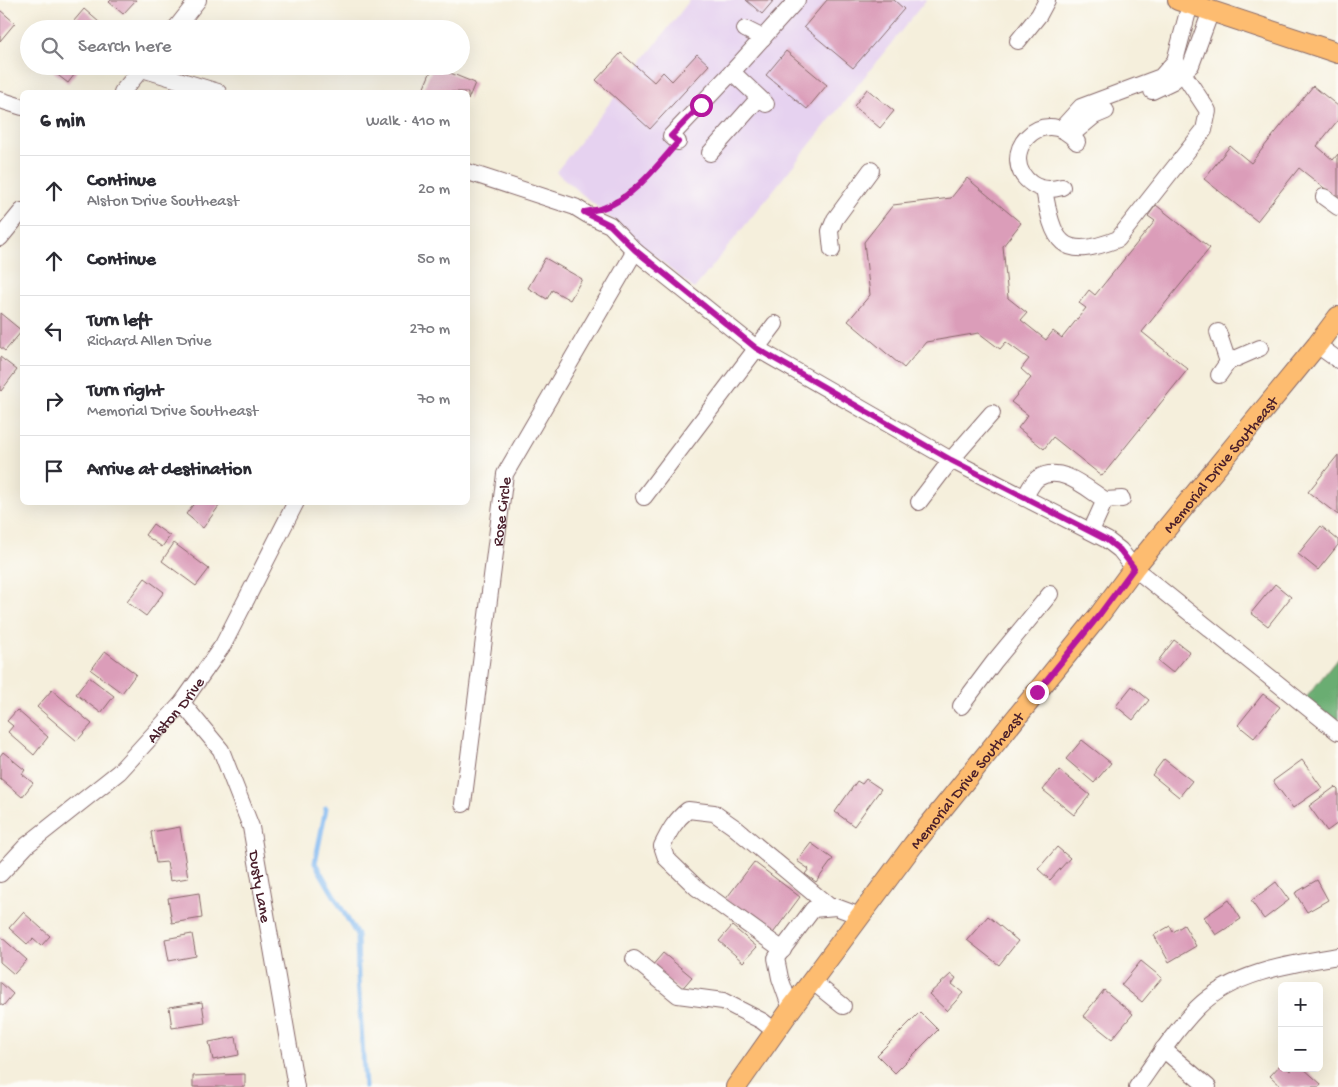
<!DOCTYPE html>
<html lang="en">
<head>
<meta charset="utf-8">
<style>
	:root { --surface:#fff; --page:#f7f7f7; --text:#2b2b33; --muted:#7c7c81; --line:#e1e1e2 }
	body { margin:0; font-family:"Gochi Hand",sans-serif; background:var(--page); color:var(--text) }
	.controls { position:absolute; right:15px; bottom:15px; display:grid; overflow:hidden; border-radius:8px; box-shadow:0 5px 20px #0002 }
	.controls button { width:45px; height:45px; display:grid; place-items:center; padding:0; border:0; border-bottom:1px solid var(--line); background:var(--surface); color:var(--text); font:25px sans-serif }
	.stop { position:absolute; width:15px; height:15px; margin:-11px; border:4px solid #b5179e; border-radius:50%; background:#fff }
	.stop.end { background:#b5179e; border-color:#fff; box-shadow:0 1px 5px #0008 }
	.list { margin:0; padding:0; list-style:none }
	h2 { display:flex; justify-content:space-between; align-items:center; height:65px; margin:0; padding:0 20px; font-size:21px }
	h2 small { font-size:16px; font-weight:400; color:var(--muted) }
	.list li { display:grid; grid-template-columns:32px 1fr auto; gap:15px; align-items:center; box-sizing:border-box; height:70px; padding:0 20px; border-top:1px solid var(--line) }
	.list b { display:block; font-size:19px; white-space:nowrap }
	.list p { margin:0; font-size:16px; white-space:nowrap; color:var(--muted) }
	.list em { font-size:16px; font-style:normal; color:var(--muted) }
	.icon { flex:none; width:28px; height:28px; fill:none; stroke:currentColor; stroke-width:2; stroke-linecap:round; stroke-linejoin:round }
	.map { position:relative; flex:none; width:1338px; height:1087px; overflow:hidden }
	.search { position:absolute; background:var(--surface); box-shadow:0 5px 20px #0002; left:20px; top:20px; width:450px; height:55px; display:flex; align-items:center; gap:12px; box-sizing:border-box; padding:0 18px; border-radius:28px; color:var(--muted); font-size:19px }
	.panel { position:absolute; background:var(--surface); box-shadow:0 5px 20px #0002; left:20px; top:90px; width:450px; height:415px; border-radius:8px }
	.map>svg:first-child { display:block }
	.built { fill:#e6d2f0 }
	.forest { fill:#6bad72; stroke:#5a664e }
	.lines { fill:none; stroke-linecap:round; stroke-linejoin:round }
	.stream { stroke:#82b9f1; stroke-width:5 }
	.building { fill:#db9db9 }
	.minor-casing { stroke:#866869; stroke-width:18 }
	.major-casing { stroke:#866869; stroke-width:22 }
	.path { stroke:#866869; stroke-width:3; stroke-dasharray:4 4; stroke-linecap:butt }
	.minor { stroke:#fff; stroke-width:16 }
	.major { stroke:#fdbc6f; stroke-width:20 }
	.route { stroke:#b5179e; stroke-width:6 }
	.labels { text-anchor:middle; stroke-width:4; stroke-linejoin:round; paint-order:stroke }
	.street-label { font-size:16px; fill:#4a1f2b; stroke:#fdfcf7 }
</style>
</head>
<body>
<div class="map">
<svg width="1338" height="1087" viewBox="0 0 1338 1087">
	<rect width="100%" height="100%" fill="#fdfcf7"/>
	<filter id="ink" filterUnits="userSpaceOnUse"><feTurbulence type="fractalNoise" baseFrequency=".02" numOctaves="2"/><feDisplacementMap in="SourceGraphic" scale="10" xChannelSelector="R" yChannelSelector="G"/><feConvolveMatrix kernelMatrix="1 2 1 2 8 2 1 2 1" color-interpolation-filters="sRGB"/></filter>
	<filter id="wash" filterUnits="userSpaceOnUse"><feTurbulence type="fractalNoise" baseFrequency=".0096" numOctaves="4" result="noise"/><feDisplacementMap in="SourceGraphic" scale="20" xChannelSelector="R" yChannelSelector="G"/><feGaussianBlur stdDeviation="1.12" result="paint"/><feColorMatrix in="noise" values="0 0 0 0 0 0 0 0 0 0 0 0 0 0 0 0 0 1.4 0 .05"/><feComposite in="paint" operator="in"/></filter>
	<g filter="url(#wash)">
		<rect width="100%" height="100%" fill="#f5efdc"/>
		<polygon class="built" points="690,0 926,0 694,289 556,172"/>
		<polygon class="forest" points="1338,658 1338,733 1301,704"/>
		<g class="lines">
			<polyline class="stream" points="326,808 315,863 357,935 358,979 365,1087"/>
		</g>
		<g id="blocks">
			<g class="building">
				<polygon points="111,0 136,0 123,14 109,2"/>
				<polygon points="746,0 774,0 762,14"/>
				<polygon points="827,0 894,0 904,9 853,68 804,27"/>
				<polygon points="84,9 107,29 67,29"/>
				<polygon points="0,10 15,23 0,41"/>
				<polygon points="786,51 827,85 807,109 766,75"/>
				<polygon points="621,53 654,82 663,72 672,81 697,54 709,65 650,129 596,80"/>
				<polygon points="46,66 81,66 68,83"/>
				<polygon points="433,66 475,83 468,100 468,92 430,92 423,90"/>
				<polygon points="1313,86 1338,106 1338,120 1317,146 1333,160 1338,154 1338,199 1299,168 1257,221 1204,179 1230,146 1251,163"/>
				<polygon points="867,89 894,111 880,128 854,106"/>
				<polygon points="967,178 1021,223 1003,246 1008,298 1027,313 1021,320 1046,340 1053,331 1062,338 1086,308 1079,303 1089,290 1095,295 1155,221 1148,216 1156,205 1210,248 1142,332 1188,369 1102,476 1053,437 1044,449 1018,428 1028,415 1011,402 1031,378 1021,369 1029,359 1006,342 1000,349 979,333 926,342 904,368 848,321 870,295 864,242 893,205 951,198"/>
				<polygon points="545,258 582,279 570,300 552,290 547,299 528,288"/>
				<polygon points="0,313 22,331 5,351 0,347"/>
				<polygon points="0,357 17,370 1,391 0,390"/>
				<polygon points="1338,455 1338,515 1308,492"/>
				<polygon points="195,502 222,502 203,528 186,514"/>
				<polygon points="153,524 170,536 162,547 145,535"/>
				<polygon points="1321,526 1338,540 1338,545 1318,570 1298,554"/>
				<polygon points="174,543 209,569 196,586 162,561"/>
				<polygon points="145,578 164,592 146,616 127,602"/>
				<polygon points="1275,584 1291,597 1268,626 1251,613"/>
				<polygon points="1174,640 1190,652 1173,673 1158,661"/>
				<polygon points="105,651 136,674 122,693 91,670"/>
				<polygon points="89,677 114,696 101,713 76,694"/>
				<polygon points="1132,686 1149,700 1133,720 1116,706"/>
				<polygon points="52,690 92,724 77,741 37,707"/>
				<polygon points="1263,694 1280,707 1254,738 1238,725"/>
				<polygon points="17,710 48,737 34,755 8,732 13,726 7,721"/>
				<polygon points="1082,740 1111,763 1094,783 1066,759"/>
				<polygon points="3,752 25,770 22,774 33,783 22,797 0,778 0,756"/>
				<polygon points="1164,759 1192,781 1179,797 1152,775"/>
				<polygon points="1302,760 1322,788 1293,808 1273,781"/>
				<polygon points="1059,770 1090,795 1074,815 1043,790"/>
				<polygon points="866,779 881,789 854,826 835,812 857,781 862,784"/>
				<polygon points="1335,787 1338,790 1338,823 1327,831 1309,806"/>
				<polygon points="180,827 188,878 170,881 167,862 156,863 151,832"/>
				<polygon points="811,843 833,859 816,882 805,874 809,869 797,861"/>
				<polygon points="1057,847 1070,858 1050,880 1038,869"/>
				<polygon points="754,862 800,897 771,936 725,900"/>
				<polygon points="1317,880 1328,900 1307,912 1295,893"/>
				<polygon points="1276,882 1289,900 1264,919 1251,901"/>
				<polygon points="199,893 202,918 172,923 168,898"/>
				<polygon points="1229,900 1241,919 1216,935 1204,917"/>
				<polygon points="23,912 50,936 41,946 33,939 27,944 9,928"/>
				<polygon points="988,916 1018,941 999,965 967,940"/>
				<polygon points="1184,925 1196,946 1169,962 1154,935 1170,926 1173,932"/>
				<polygon points="732,926 757,947 743,962 719,941"/>
				<polygon points="192,934 196,956 169,961 165,939"/>
				<polygon points="0,936 27,960 14,974 0,962"/>
				<polygon points="663,953 692,977 680,991 651,967"/>
				<polygon points="1141,961 1162,978 1142,1002 1121,985"/>
				<polygon points="951,974 956,978 952,984 963,993 947,1011 929,994"/>
				<polygon points="0,982 13,994 3,1006 0,1004"/>
				<polygon points="1104,990 1133,1014 1112,1039 1083,1016"/>
				<polygon points="202,1002 205,1023 172,1028 169,1007"/>
				<polygon points="920,1012 938,1030 895,1073 877,1055"/>
				<polygon points="236,1037 239,1055 213,1060 209,1042"/>
				<polygon points="1282,1063 1282,1068 1287,1068 1290,1071 1293,1068 1303,1068 1321,1084 1319,1087 1282,1087 1270,1076"/>
				<polygon points="245,1074 245,1087 193,1087 193,1076"/>
			</g>
		</g>
	</g>
	<g filter="url(#ink)">
		<use href="#blocks" fill-opacity="0" stroke="#866869" stroke-width="1"/>
		<g class="lines">
			<defs>
				<g id="minor">
					<polyline points="175,29 198,0"/>
					<polyline points="745,29 763,38"/>
					<polyline points="1018,41 1039,15 1047,0"/>
					<polyline points="142,69 218,92"/>
					<polyline points="732,72 766,104"/>
					<polyline points="1152,91 1173,81 1191,65 1211,11"/>
					<polyline points="122,92 144,66"/>
					<polyline points="0,100 22,107"/>
					<polyline points="1061,129 1081,107 1161,77 1175,61 1190,4 1193,0"/>
					<polyline points="1071,135 1094,116 1106,111"/>
					<polyline points="678,142 671,136 732,72 797,0"/>
					<polyline points="710,153 759,98"/>
					<polyline points="468,172 575,207 588,215 610,225 635,251 756,348 951,460 1107,540 1120,550 1134,568 1338,732"/>
					<path d="M1062,187C1051,190 1041,190 1032,184C994,157 1042,100 1077,142"/>
					<path d="M1044,189C1053,241 1060,262 1118,239L1204,130L1208,111L1175,61"/>
					<polyline points="1324,197 1338,207"/>
					<polyline points="0,238 22,211"/>
					<polyline points="832,250 830,231 835,219 871,170"/>
					<polyline points="1218,332 1228,362"/>
					<polyline points="1317,345 1338,360"/>
					<polyline points="1219,375 1228,362 1260,348"/>
					<polyline points="644,497 775,324"/>
					<path d="M1024,498C1028,492 1032,482 1038,478C1061,464 1086,488 1105,500"/>
					<polyline points="919,502 951,460 992,413"/>
					<polyline points="1091,531 1105,500 1122,499"/>
					<path id="s1" d="M182,703L221,750L251,827L296,1087"/>
					<polyline points="961,706 994,662 1050,594"/>
					<path id="s2" d="M463,804L505,474L635,251"/>
					<path id="s3" d="M0,874L27,845L119,772L182,703L223,645L296,502"/>
					<path d="M783,950L697,888L666,858L662,846C669,832 675,820 688,810L714,813L734,827L830,907"/>
					<polyline points="634,959 678,995 723,1001 762,1021 775,1031"/>
					<polyline points="812,981 843,1006"/>
					<polyline points="791,1009 780,978 776,958 813,909 836,907 860,916"/>
					<polyline points="1163,1049 1208,1087"/>
					<path d="M1137,1087C1156,1060 1174,1032 1197,1008C1233,972 1290,964 1338,956"/>
				</g>
				<g id="major">
					<polyline points="1178,0 1338,53"/>
					<path id="s4" d="M736,1087L791,1009L913,845L1100,614L1134,568L1317,345L1338,317"/>
				</g>
			</defs>
			<use href="#minor" class="minor-casing"/>
			<use href="#major" class="major-casing"/>
			<path class="path" d="M607,206C635,189 647,179 668,154"/>
			<use href="#minor" class="minor"/>
			<use href="#major" class="major"/>
		</g>
	</g>
	<g class="lines" filter="url(#ink)">
		<path class="route" d="M701,105L671,136L678,142C658,165 633,198 603,208C597,210 590,211 584,212L610,225L635,250L756,348L951,460L1107,540L1120,550L1134,568L1100,614L1037,692"/>
	</g>
	<g class="labels">
		<g class="street-label">
			<text dy="6" stroke="none"><textPath href="#s4" startOffset="789">Memorial Drive Southeast</textPath></text>
			<text dy="6" stroke="none"><textPath href="#s2" startOffset="295">Rose Circle</textPath></text>
			<text dy="6" stroke="none"><textPath href="#s3" startOffset="241">Alston Drive</textPath></text>
			<text dy="6" stroke="none"><textPath href="#s4" startOffset="384">Memorial Drive Southeast</textPath></text>
			<text dy="6" stroke="none"><textPath href="#s1" startOffset="204">Dusty Lane</textPath></text>
		</g>
	</g>
</svg>
<div class="controls">
<button>+</button>
<button>−</button>
</div>
<div class="stop" style="left:701px;top:105px"></div>
<div class="stop end" style="left:1037px;top:692px"></div>
<div class="search"><svg class="icon" aria-label="search" viewBox="0 0 24 24"><circle cx="10" cy="10" r="6"/><path d="M15 15l6 6"/></svg>Search here</div>
<section class="panel">
<h2>6 min<small>Walk · 410 m</small></h2>
<ul class="list">
<li><svg class="icon" aria-label="ahead" viewBox="0 0 24 24"><path d="M12 20V5M6 11l6-6 6 6"/></svg><div><b>Continue</b><p>Alston Drive Southeast</p></div><em>20 m</em></li>
<li><svg class="icon" aria-label="ahead" viewBox="0 0 24 24"><path d="M12 20V5M6 11l6-6 6 6"/></svg><div><b>Continue</b></div><em>50 m</em></li>
<li><svg class="icon" aria-label="left" viewBox="0 0 24 24"><path d="M17 20v-9H6M10 6l-5 5 5 5"/></svg><div><b>Turn left</b><p>Richard Allen Drive</p></div><em>270 m</em></li>
<li><svg class="icon" aria-label="right" viewBox="0 0 24 24"><path d="M7 20v-9h11M14 6l5 5-5 5"/></svg><div><b>Turn right</b><p>Memorial Drive Southeast</p></div><em>70 m</em></li>
<li><svg class="icon" aria-label="arrive" viewBox="0 0 24 24"><path d="M6 21V4h12l-3 4 3 4H6"/></svg><div><b>Arrive at destination</b></div></li>
</ul>
</section>
</div>
</body>
</html>
